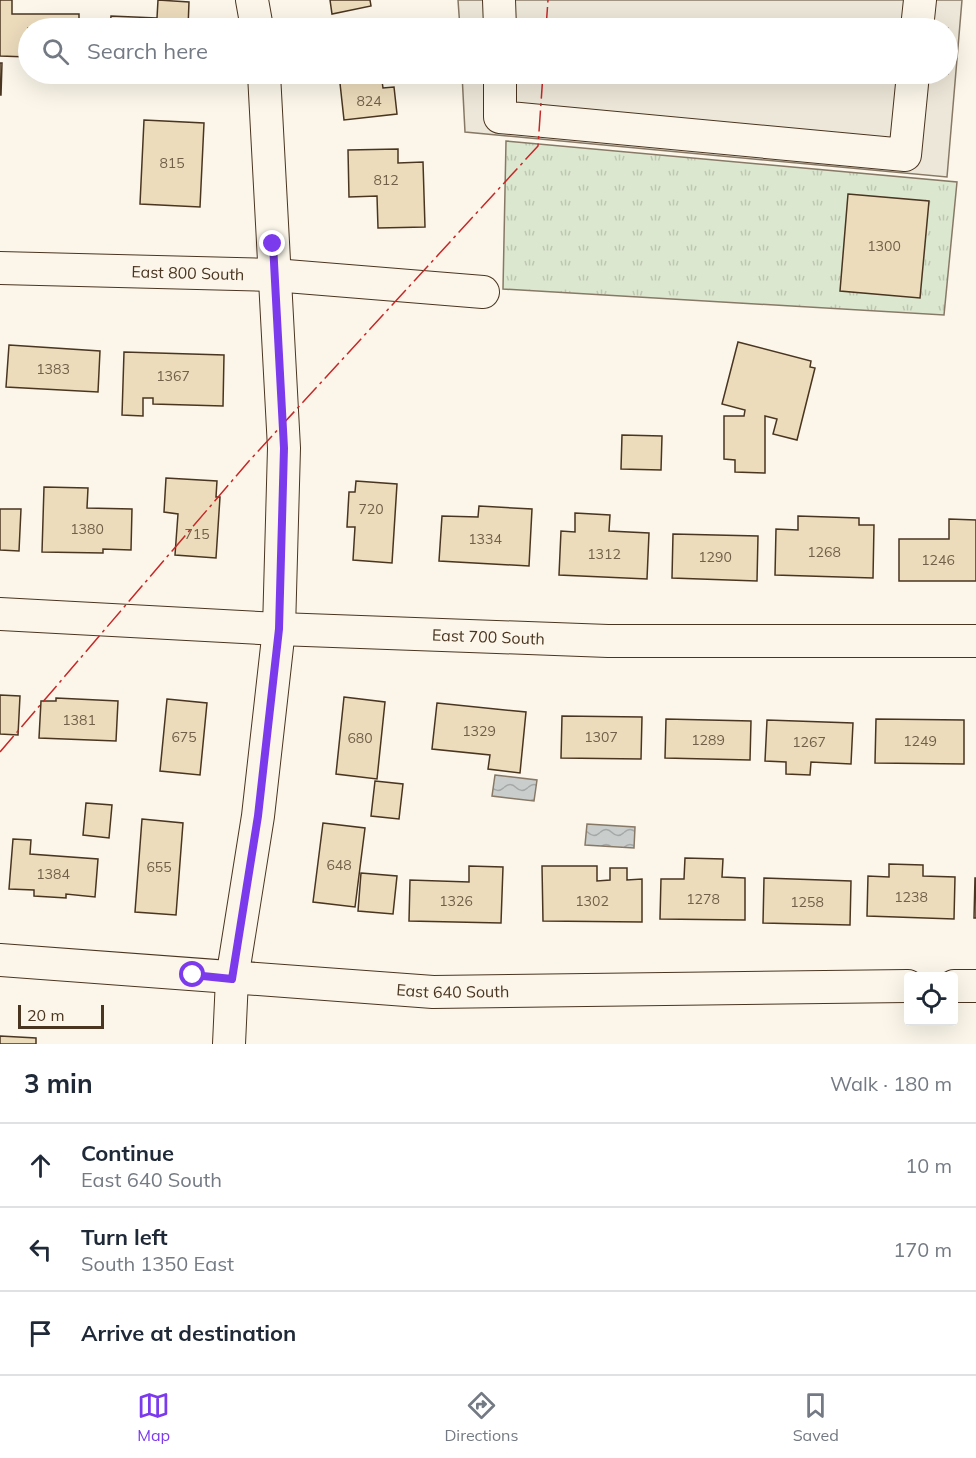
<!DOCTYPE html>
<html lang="en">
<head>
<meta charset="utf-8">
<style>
	:root { --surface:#fff; --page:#f6f6f7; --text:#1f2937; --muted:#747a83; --line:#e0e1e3; --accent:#7c3aed }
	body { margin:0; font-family:Mulish,sans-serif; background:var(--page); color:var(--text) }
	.controls { position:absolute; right:18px; bottom:18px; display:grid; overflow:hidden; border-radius:6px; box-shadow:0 6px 24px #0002 }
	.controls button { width:54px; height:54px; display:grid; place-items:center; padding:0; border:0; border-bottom:2px solid var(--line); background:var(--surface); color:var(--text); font:30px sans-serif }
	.scale { position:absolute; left:18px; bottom:15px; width:86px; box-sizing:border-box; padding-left:6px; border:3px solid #4a3520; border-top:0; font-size:16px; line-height:21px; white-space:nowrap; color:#4a3520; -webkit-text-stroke:4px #fbf6e9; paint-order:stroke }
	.stop { position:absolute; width:18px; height:18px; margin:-14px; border:4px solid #7c3aed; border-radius:50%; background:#fff }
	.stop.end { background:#7c3aed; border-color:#fff; box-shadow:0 2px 6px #0008 }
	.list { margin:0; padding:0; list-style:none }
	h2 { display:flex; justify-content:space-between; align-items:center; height:78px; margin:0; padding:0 24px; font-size:26px }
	h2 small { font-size:20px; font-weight:400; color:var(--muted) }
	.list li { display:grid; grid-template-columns:39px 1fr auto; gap:18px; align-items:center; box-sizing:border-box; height:84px; padding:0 24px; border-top:2px solid var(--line) }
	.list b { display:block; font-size:22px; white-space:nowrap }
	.list p { margin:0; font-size:20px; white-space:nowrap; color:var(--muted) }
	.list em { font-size:20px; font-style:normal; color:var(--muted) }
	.icon { flex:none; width:33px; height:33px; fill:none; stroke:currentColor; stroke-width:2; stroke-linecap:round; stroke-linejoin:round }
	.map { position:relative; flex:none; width:976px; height:1044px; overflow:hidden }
	.search { position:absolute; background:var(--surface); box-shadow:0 6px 24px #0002; left:18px; right:18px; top:18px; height:66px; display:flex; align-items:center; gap:15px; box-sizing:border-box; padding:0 21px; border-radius:33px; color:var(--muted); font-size:22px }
	.sheet { height:330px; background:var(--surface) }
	nav { display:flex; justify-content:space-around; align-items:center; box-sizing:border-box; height:84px; border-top:2px solid var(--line); background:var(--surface); font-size:16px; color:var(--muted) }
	nav a { display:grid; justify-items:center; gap:3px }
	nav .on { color:var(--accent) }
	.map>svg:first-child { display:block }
	.park { fill:url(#park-tufts); stroke:#887966; stroke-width:1.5 }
	.parking { fill:#ede7d9; stroke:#887966; stroke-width:1.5 }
	.water { fill:url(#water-waves); stroke:#887966; stroke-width:1.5 }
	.building { fill:#ecdcbc; stroke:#4a3520; stroke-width:1.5 }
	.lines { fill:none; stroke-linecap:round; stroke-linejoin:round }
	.minor-casing { stroke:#4a3520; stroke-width:34 }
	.minor { stroke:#fbf6e9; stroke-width:32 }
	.power { stroke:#c62828; stroke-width:1.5; stroke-dasharray:21 4.5 3 4.5; stroke-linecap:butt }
	.route { stroke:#7c3aed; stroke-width:8 }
	.labels { text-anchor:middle; stroke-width:4.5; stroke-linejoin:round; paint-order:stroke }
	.number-label { font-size:14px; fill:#725f47 }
	.street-label { font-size:16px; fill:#4a3520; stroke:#fbf6e9 }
</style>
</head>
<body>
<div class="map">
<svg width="976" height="1044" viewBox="0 0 976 1044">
	<defs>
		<pattern id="park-tufts" width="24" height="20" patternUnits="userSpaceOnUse" patternTransform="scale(1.5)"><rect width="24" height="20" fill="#dce7d0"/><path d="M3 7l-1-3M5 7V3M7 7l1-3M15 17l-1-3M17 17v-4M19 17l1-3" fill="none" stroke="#bec7b2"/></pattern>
		<pattern id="water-waves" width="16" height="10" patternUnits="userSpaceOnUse" patternTransform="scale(1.5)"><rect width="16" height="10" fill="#c9cecd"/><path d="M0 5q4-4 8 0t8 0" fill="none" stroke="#a5a8a6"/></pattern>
	</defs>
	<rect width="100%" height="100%" fill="#fbf6e9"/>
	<polygon class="park" points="506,141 957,182 944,315 503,289"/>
	<polygon class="parking" points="458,0 962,0 947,177 465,132 462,74 948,74 948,28 460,28"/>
	<g class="water">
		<polygon points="495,775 537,780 534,801 492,796"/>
		<polygon points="587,824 635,827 634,848 585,845"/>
	</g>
	<g class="building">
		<polygon points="0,0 12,0 12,14 79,14 79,28 28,28 28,57 0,56"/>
		<polygon points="158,0 189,2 188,28 110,28 111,16 157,18"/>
		<polygon points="330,0 370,0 371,6 332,14"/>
		<polygon points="0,63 2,63 1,95 0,95"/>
		<polygon points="339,74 381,74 383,88 394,87 397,114 344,120"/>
		<polygon points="144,120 204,123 200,207 140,204"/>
		<polygon points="398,149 398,163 423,162 425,227 378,228 377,196 349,197 348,150"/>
		<polygon points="848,194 929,201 920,298 840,291"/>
		<polygon points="738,342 811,361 810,367 815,368 797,440 773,434 777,419 765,416 765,473 735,472 735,460 724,459 724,416 744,416 745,410 722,404"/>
		<polygon points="9,345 100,351 98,392 6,387"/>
		<polygon points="124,352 224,355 223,406 153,404 153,398 143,398 143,416 122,415"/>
		<polygon points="622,435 662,436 661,470 621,469"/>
		<polygon points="166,478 217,481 216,497 220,497 216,558 175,555 178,514 164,512"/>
		<polygon points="356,481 397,484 392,563 353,560 355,527 347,527 349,492 355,492"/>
		<polygon points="44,487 88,488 87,508 132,509 131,550 103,549 103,553 42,552"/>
		<polygon points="479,506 532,509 529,566 439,561 442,516 478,517"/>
		<polygon points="0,509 21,509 19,551 0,550"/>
		<polygon points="575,513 610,515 609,531 649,533 647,579 559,575 561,531 575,532"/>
		<polygon points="798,516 859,518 859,525 874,525 873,578 775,575 776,529 798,530"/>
		<polygon points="949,519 976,520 976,581 899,581 899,539 949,539"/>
		<polygon points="673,534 758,536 757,581 672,578"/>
		<polygon points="0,695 20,696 18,735 0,734"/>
		<polygon points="344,697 385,702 377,779 336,774"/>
		<polygon points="56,698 118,701 116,741 39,738 41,701 56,701"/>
		<polygon points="167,699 207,703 200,775 160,771"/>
		<polygon points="437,703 526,712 520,773 488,769 490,755 432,749"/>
		<polygon points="562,716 642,717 641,759 561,758"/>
		<polygon points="666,719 751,721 750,760 665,758"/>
		<polygon points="876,719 964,720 964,764 875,763"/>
		<polygon points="767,720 853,723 851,764 811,762 810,775 786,774 786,762 765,761"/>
		<polygon points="375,781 403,784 399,819 371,816"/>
		<polygon points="86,803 112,805 109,838 83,835"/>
		<polygon points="142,819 183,823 176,915 135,912"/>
		<polygon points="323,823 365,828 355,907 313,902"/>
		<polygon points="13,839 31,840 30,854 98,859 95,897 66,894 66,898 34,896 34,890 9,889"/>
		<polygon points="685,858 723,859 722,877 745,878 745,920 660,919 661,879 684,879"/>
		<polygon points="889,864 923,865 923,876 955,877 954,919 867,916 868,876 889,877"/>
		<polygon points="469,866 503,867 501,923 409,921 410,880 469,882"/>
		<polygon points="542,866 597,866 597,881 610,880 610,868 627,868 627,880 642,879 642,922 543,921"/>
		<polygon points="361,873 397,876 393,914 358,911"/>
		<polygon points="764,878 851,881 850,925 763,923"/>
		<polygon points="975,878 976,878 976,918 974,918"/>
		<polygon points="0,1036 36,1038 36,1044 0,1044"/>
	</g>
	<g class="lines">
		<defs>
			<g id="minor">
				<polyline points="252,0 257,28"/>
				<polyline points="499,0 500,28"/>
				<polyline points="917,28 920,0"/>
				<polyline points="500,74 500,117 905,155 913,74"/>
				<path id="s1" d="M0,268L274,275L483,292"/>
				<path id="s2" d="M0,614L279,629L608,641H976"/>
				<path id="s3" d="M0,960L433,992L908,986"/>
				<polyline points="954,986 976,986"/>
				<polyline points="229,1044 232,979 258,816 279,629 284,448 264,74"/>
			</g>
		</defs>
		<use href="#minor" class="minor-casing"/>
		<use href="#minor" class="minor"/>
		<g class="power">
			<polyline points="546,28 548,0"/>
			<polyline points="0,752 249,461 538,146 543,74"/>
		</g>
	</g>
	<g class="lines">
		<polyline class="route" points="193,975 232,979 258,816 279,629 284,448 273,244"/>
	</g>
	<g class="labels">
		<g class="number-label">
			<text x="369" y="106">824</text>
			<text x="172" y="168">815</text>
			<text x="386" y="185">812</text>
			<text x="884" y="251">1300</text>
			<text x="53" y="374">1383</text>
			<text x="173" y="381">1367</text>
			<text x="371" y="514">720</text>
			<text x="87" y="534">1380</text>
			<text x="197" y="539">715</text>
			<text x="485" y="544">1334</text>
			<text x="824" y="557">1268</text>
			<text x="604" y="559">1312</text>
			<text x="715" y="562">1290</text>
			<text x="938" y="565">1246</text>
			<text x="79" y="725">1381</text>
			<text x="479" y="736">1329</text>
			<text x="184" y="742">675</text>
			<text x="601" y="742">1307</text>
			<text x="360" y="743">680</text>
			<text x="708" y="745">1289</text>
			<text x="920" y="746">1249</text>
			<text x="809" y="747">1267</text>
			<text x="339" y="870">648</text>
			<text x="159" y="872">655</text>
			<text x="53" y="879">1384</text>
			<text x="911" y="902">1238</text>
			<text x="703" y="904">1278</text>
			<text x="456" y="906">1326</text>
			<text x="592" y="906">1302</text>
			<text x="807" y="907">1258</text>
		</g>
		<g class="street-label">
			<text dy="6" stroke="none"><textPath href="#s1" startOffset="188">East 800 South</textPath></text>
			<text dy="6" stroke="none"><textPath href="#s2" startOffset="489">East 700 South</textPath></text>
			<text dy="6" stroke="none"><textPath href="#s3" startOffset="454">East 640 South</textPath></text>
		</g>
	</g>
</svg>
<div class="controls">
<button><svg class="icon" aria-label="locate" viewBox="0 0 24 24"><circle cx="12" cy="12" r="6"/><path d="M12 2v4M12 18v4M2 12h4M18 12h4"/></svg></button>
</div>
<div class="scale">20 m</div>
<div class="stop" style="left:193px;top:975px"></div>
<div class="stop end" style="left:273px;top:244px"></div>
<div class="search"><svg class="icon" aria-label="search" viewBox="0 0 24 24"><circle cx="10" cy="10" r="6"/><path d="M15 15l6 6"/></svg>Search here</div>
</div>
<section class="sheet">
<h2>3 min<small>Walk · 180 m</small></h2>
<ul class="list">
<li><svg class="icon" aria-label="ahead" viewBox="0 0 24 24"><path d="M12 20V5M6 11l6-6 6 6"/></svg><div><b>Continue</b><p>East 640 South</p></div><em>10 m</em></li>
<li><svg class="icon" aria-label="left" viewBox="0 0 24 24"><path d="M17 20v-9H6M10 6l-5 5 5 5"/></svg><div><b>Turn left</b><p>South 1350 East</p></div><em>170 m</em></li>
<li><svg class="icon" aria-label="arrive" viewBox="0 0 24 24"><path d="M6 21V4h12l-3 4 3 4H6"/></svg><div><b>Arrive at destination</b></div></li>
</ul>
</section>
<nav>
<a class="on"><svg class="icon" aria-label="map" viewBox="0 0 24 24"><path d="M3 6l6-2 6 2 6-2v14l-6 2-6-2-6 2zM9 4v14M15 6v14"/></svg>Map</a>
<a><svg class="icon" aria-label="directions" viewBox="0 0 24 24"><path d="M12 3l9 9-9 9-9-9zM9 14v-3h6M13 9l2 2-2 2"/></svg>Directions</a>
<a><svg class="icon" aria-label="saved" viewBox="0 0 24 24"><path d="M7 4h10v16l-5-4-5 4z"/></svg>Saved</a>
</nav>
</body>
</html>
